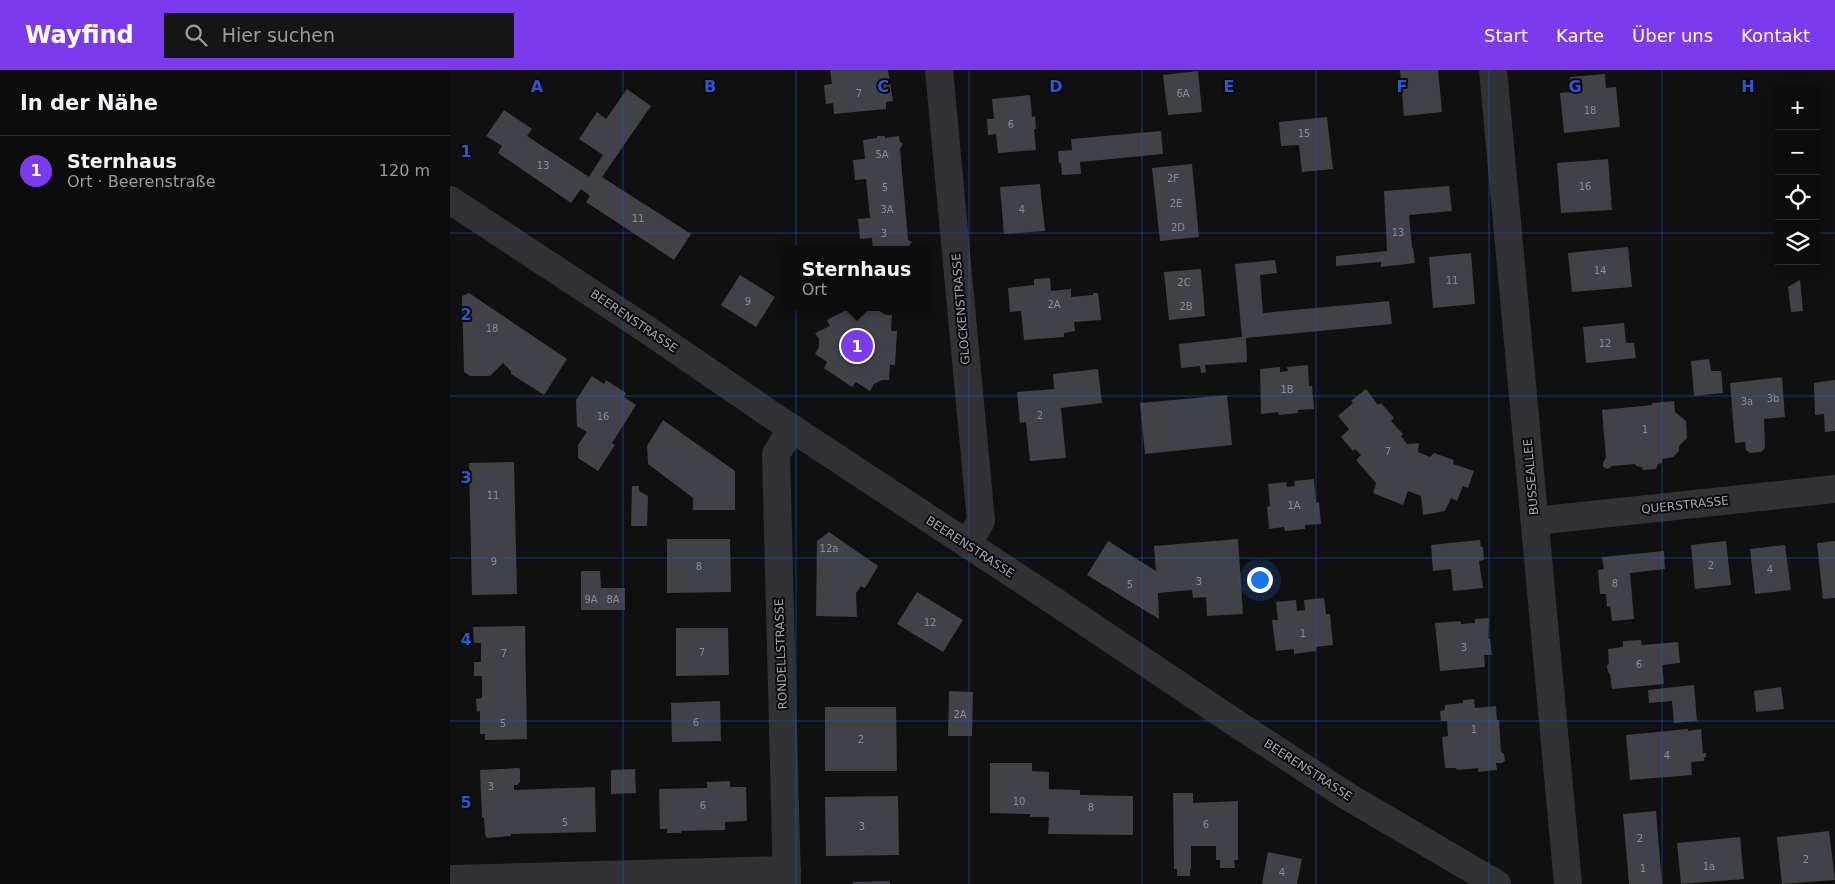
<!DOCTYPE html>
<html lang="de">
<head>
<meta charset="utf-8">
<style>
	:root { --surface:#0c0c0d; --page:#151516; --text:#f1f3f6; --muted:#9a9b9d; --line:#2c2c2e; --accent:#7c3aed }
	body { margin:0; font-family:"DejaVu Sans",sans-serif; background:var(--page); color:var(--text) }
	.controls { position:absolute; right:15px; top:15px; display:grid; overflow:hidden; border-radius:0px; box-shadow:0 2px 12px #0003 }
	.controls button { width:45px; height:45px; display:grid; place-items:center; padding:0; border:0; border-bottom:1px solid var(--line); background:var(--surface); color:var(--text); font:25px sans-serif }
	.you { position:absolute; left:809px; top:509px; width:18px; height:18px; margin:-12px; border:4px solid #fff; border-radius:50%; background:#1a73e8; box-shadow:0 0 0 8px #1a73e833 }
	.badge { display:grid; place-items:center; width:32px; height:32px; border-radius:50%; background:var(--accent); color:#fff; font-size:16px; font-weight:700 }
	.pin { position:absolute; translate:-50% -50%; border:2px solid #fff; box-shadow:0 1px 5px #0006 }
	.popup { position:absolute; left:334px; top:176px; width:145px; height:65px; box-sizing:border-box; display:grid; place-content:center; border-radius:0px; background:var(--surface); filter:drop-shadow(0 1px 4px #0005); font-size:16px; white-space:nowrap; color:var(--muted) }
	.popup b { font-size:19px; color:var(--text) }
	.popup::after { content:''; position:absolute; left:50%; top:100%; margin-left:-10px; border:10px solid transparent; border-top-color:var(--surface) }
	.list { margin:0; padding:0; list-style:none }
	h2 { display:flex; justify-content:space-between; align-items:center; height:65px; margin:0; padding:0 20px; font-size:21px }
	h2 small { font-size:16px; font-weight:400; color:var(--muted) }
	.list li { display:grid; grid-template-columns:32px 1fr auto; gap:15px; align-items:center; box-sizing:border-box; height:70px; padding:0 20px; border-top:1px solid var(--line) }
	.list b { display:block; font-size:19px; white-space:nowrap }
	.list p { margin:0; font-size:16px; white-space:nowrap; color:var(--muted) }
	.list em { font-size:16px; font-style:normal; color:var(--muted) }
	.icon { flex:none; width:28px; height:28px; fill:none; stroke:currentColor; stroke-width:2; stroke-linecap:round; stroke-linejoin:round }
	.map { position:relative; flex:none; width:1385px; height:814px; overflow:hidden }
	header { display:flex; align-items:center; gap:30px; box-sizing:border-box; height:70px; padding:0 25px; background:var(--accent); color:#fff }
	header strong { font-size:24px }
	nav { display:flex; gap:28px; margin-inline-start:auto; font-size:18px }
	.search { width:350px; height:45px; background:var(--page); display:flex; align-items:center; gap:12px; box-sizing:border-box; padding:0 18px; border-radius:0px; color:var(--muted); font-size:19px }
	main { display:flex }
	aside { flex:1; background:var(--surface) }
	.map>svg:first-child { display:block }
	.building { fill:#414247 }
	.lines { fill:none; stroke-linecap:round; stroke-linejoin:round }
	.street { stroke:#313136; stroke-width:28 }
	.grid { fill:none; stroke:#2a57d4; stroke-width:1; stroke-opacity:0.55 }
	.labels { text-anchor:middle; stroke-width:4; stroke-linejoin:round; paint-order:stroke }
	.number-label { font-size:10px; fill:#8a8c96 }
	.street-label { font-size:12px; fill:#a2a5b1; stroke:#0b0b0c }
	.grid-label { font-size:16px; text-anchor:middle; font-weight:bold; fill:#2a57d4; stroke:#0b0b0c; stroke-width:4; stroke-linejoin:round; paint-order:stroke }
</style>
</head>
<body>
<header>
<strong>Wayfind</strong>
<div class="search"><svg class="icon" aria-label="search" viewBox="0 0 24 24"><circle cx="10" cy="10" r="6"/><path d="M15 15l6 6"/></svg>Hier suchen</div>
<nav><a>Start</a><a>Karte</a><a>Über uns</a><a>Kontakt</a></nav>
</header>
<main>
<aside>
<h2>In der Nähe<small></small></h2>
<ul class="list">
<li><span class="badge">1</span><div><b>Sternhaus</b><p>Ort · Beerenstraße</p></div><em>120 m</em></li>
</ul>
</aside>
<div class="map">
<svg width="1385" height="814" viewBox="0 0 1385 814">
	<rect width="100%" height="100%" fill="#101011"/>
	<g class="building">
		<polygon points="380,0 438,0 443,31 436,32 436,39 384,44 383,33 376,34 374,15 382,14"/>
		<polygon points="950,0 988,0 992,42 954,46"/>
		<polygon points="748,1 752,42 718,45 713,5"/>
		<polygon points="1155,4 1156,18 1166,17 1170,57 1114,63 1110,23 1121,22 1120,7"/>
		<polygon points="177,19 201,36 152,107 241,164 224,190 136,132 140,126 131,119 121,133 48,83 52,76 36,66 54,40 82,59 77,66 139,107 153,85 129,69 147,42 156,49"/>
		<polygon points="580,25 582,47 585,46 586,59 584,59 586,80 548,83 546,64 538,65 537,49 544,49 542,29"/>
		<polygon points="877,47 883,99 852,102 849,75 831,76 829,52"/>
		<polygon points="711,61 713,84 630,92 631,104 612,105 611,93 609,93 608,81 622,80 621,69"/>
		<polygon points="427,66 435,66 435,68 449,66 450,72 453,74 450,79 458,170 462,172 459,176 459,180 423,180 422,168 410,169 408,149 420,148 416,109 405,110 403,90 415,89 413,70 427,68"/>
		<polygon points="1158,89 1162,140 1111,143 1107,93"/>
		<polygon points="742,94 749,167 710,171 702,98"/>
		<polygon points="590,114 595,161 554,164 550,117"/>
		<polygon points="999,116 1002,141 959,145 962,178 963,178 965,193 931,197 931,192 886,196 886,186 937,181 934,121"/>
		<polygon points="1178,177 1182,217 1122,222 1118,183"/>
		<polygon points="1021,183 1025,234 983,238 979,187"/>
		<polygon points="825,190 827,203 810,205 813,243 939,231 942,254 796,268 797,292 755,295 756,302 751,303 750,296 731,298 729,274 792,267 785,194"/>
		<polygon points="751,199 755,246 719,250 714,202"/>
		<polygon points="290,205 325,227 306,257 271,235"/>
		<polygon points="600,208 601,221 621,219 621,227 643,225 643,223 648,223 651,250 624,252 625,261 614,263 614,267 574,270 571,241 560,242 558,218 584,215 584,209"/>
		<polygon points="1350,210 1353,241 1341,242 1338,217"/>
		<polygon points="19,223 117,289 94,325 61,304 61,301 53,293 40,306 20,306 14,302 12,226"/>
		<polygon points="402,237 409,237 410,240 416,237 426,237 428,240 436,245 442,245 441,261 447,261 445,295 440,295 439,310 432,310 424,314 420,321 406,312 402,317 374,298 377,292 365,284 369,277 369,269 365,263 380,256 377,250"/>
		<polygon points="1174,253 1176,273 1184,273 1186,288 1136,293 1133,257"/>
		<polygon points="1259,289 1261,301 1271,301 1273,323 1244,326 1241,291"/>
		<polygon points="858,295 859,316 862,316 864,339 848,340 848,343 829,345 828,342 811,344 810,299 830,297 830,302 838,301 837,297"/>
		<polygon points="648,299 652,333 611,338 616,388 580,391 576,352 570,353 567,322 604,319 603,304"/>
		<polygon points="142,306 154,314 156,310 176,323 174,327 186,335 162,373 165,375 148,401 128,388 128,375 137,362 127,356 126,330"/>
		<polygon points="1332,307 1335,347 1314,349 1315,378 1311,382 1300,383 1296,380 1295,372 1285,373 1280,313"/>
		<polygon points="1385,310 1385,361 1375,362 1374,344 1365,345 1364,313"/>
		<polygon points="916,319 928,335 931,333 944,348 941,351 953,364 951,366 957,374 969,373 968,382 980,387 984,383 1004,390 1003,394 1024,401 1018,418 1013,416 1007,431 1001,428 995,441 973,445 971,426 958,421 953,435 923,423 926,413 906,390 911,385 905,379 903,381 891,367 899,359 888,346 903,333 901,331"/>
		<polygon points="777,325 782,375 695,384 690,333"/>
		<polygon points="1224,331 1225,342 1236,351 1237,368 1229,376 1229,381 1223,387 1212,389 1212,393 1208,394 1206,399 1193,400 1192,397 1186,396 1185,394 1162,396 1158,399 1153,397 1153,392 1156,388 1152,340 1202,335 1202,333"/>
		<polygon points="213,350 285,401 285,440 243,440 243,428 198,394 197,376"/>
		<polygon points="64,392 67,524 22,525 19,393"/>
		<polygon points="864,409 866,433 869,432 871,454 855,455 855,459 835,461 834,457 819,459 817,437 820,436 818,414 836,412 837,417 845,416 844,411"/>
		<polygon points="182,416 189,416 189,421 198,426 197,456 181,456"/>
		<polygon points="379,462 428,496 415,518 411,516 406,523 407,547 366,546 367,471"/>
		<polygon points="217,469 280,469 281,522 217,523"/>
		<polygon points="788,469 793,544 757,546 756,527 743,528 742,520 708,523 709,549 637,505 658,471 706,501 704,476"/>
		<polygon points="1030,470 1031,477 1033,477 1034,490 1029,491 1033,518 1003,521 1001,499 983,501 981,475"/>
		<polygon points="1276,471 1281,515 1245,519 1241,475"/>
		<polygon points="1385,471 1385,528 1373,529 1367,473"/>
		<polygon points="1335,475 1341,520 1305,524 1300,479"/>
		<polygon points="1214,481 1215,499 1180,503 1184,549 1162,551 1160,536 1157,537 1156,524 1150,524 1148,500 1154,499 1152,487"/>
		<polygon points="131,501 150,501 151,518 175,518 175,540 131,540"/>
		<polygon points="467,522 513,550 493,582 447,554"/>
		<polygon points="874,528 876,544 880,544 883,575 866,577 866,581 844,584 844,579 826,581 822,550 828,550 826,532 846,530 847,541 855,540 854,530"/>
		<polygon points="1039,548 1038,569 1040,569 1042,585 1034,585 1035,597 990,601 985,553 1011,551 1011,554 1025,553 1025,549"/>
		<polygon points="75,556 77,669 35,670 35,664 30,664 30,641 27,642 26,629 32,628 32,606 24,606 24,592 31,592 31,573 24,573 23,557"/>
		<polygon points="226,558 278,558 279,605 226,606"/>
		<polygon points="1191,570 1192,575 1228,572 1230,593 1212,595 1214,614 1162,619 1160,604 1158,602 1157,596 1159,593 1158,579 1173,577 1173,571"/>
		<polygon points="1244,615 1247,651 1224,653 1222,631 1199,633 1198,620"/>
		<polygon points="1331,617 1334,639 1306,642 1304,621"/>
		<polygon points="499,621 523,622 522,666 498,666"/>
		<polygon points="1024,629 1025,638 1046,636 1047,650 1049,650 1051,682 1054,684 1055,691 1052,693 1046,693 1047,700 1028,702 1028,698 1007,700 1006,698 995,698 992,667 998,666 997,651 991,651 990,641 995,640 995,635 1013,633 1013,630"/>
		<polygon points="270,631 271,671 222,672 221,633"/>
		<polygon points="375,637 446,637 447,701 375,701"/>
		<polygon points="1238,659 1238,661 1251,659 1253,683 1256,683 1256,687 1254,688 1254,691 1241,692 1242,705 1180,710 1176,665"/>
		<polygon points="540,693 582,693 582,701 599,702 599,719 630,720 630,725 683,726 683,765 598,764 599,747 580,747 580,744 540,743"/>
		<polygon points="68,698 70,699 70,712 67,715 64,715 64,720 145,717 146,762 61,764 61,766 37,768 35,764 34,748 32,747 30,700"/>
		<polygon points="185,699 186,723 161,724 161,700"/>
		<polygon points="280,711 280,717 296,717 297,751 275,752 275,760 231,761 231,763 217,763 217,759 210,759 209,719 257,718 257,712"/>
		<polygon points="723,723 743,723 743,733 788,731 788,790 784,790 785,798 770,798 770,790 766,790 766,776 741,776 741,799 740,799 740,806 727,806 727,799 724,799"/>
		<polygon points="448,726 449,785 376,786 375,727"/>
		<polygon points="1206,741 1212,814 1179,814 1173,744"/>
		<polygon points="1379,761 1385,810 1332,814 1327,767"/>
		<polygon points="1290,767 1294,809 1231,814 1227,773"/>
		<polygon points="818,782 852,789 847,814 812,814"/>
		<polygon points="440,811 440,814 403,814 403,812"/>
	</g>
	<g class="lines">
		<g class="street">
			<polyline points="489,0 531,451 517,474"/>
			<polyline points="1043,0 1118,814"/>
			<polyline points="0,130 196,259 323,346 604,531 781,650 897,726 1047,814"/>
			<polyline points="1085,451 1385,419"/>
			<polyline points="0,809 337,800"/>
			<polyline points="337,814 326,384 342,358"/>
		</g>
	</g>
	<path class="grid" d="M173,0V814M346,0V814M519,0V814M692,0V814M866,0V814M1039,0V814M1212,0V814M0,163H1329M1366,163H1385M0,326H1385M0,488H1385M0,651H1385"/>
	<g class="labels">
		<g class="number-label">
			<text x="409" y="27">7</text>
			<text x="733" y="27">6A</text>
			<text x="1140" y="44">18</text>
			<text x="561" y="58">6</text>
			<text x="854" y="67">15</text>
			<text x="432" y="88">5A</text>
			<text x="93" y="99">13</text>
			<text x="723" y="112">2F</text>
			<text x="1135" y="120">16</text>
			<text x="435" y="121">5</text>
			<text x="726" y="137">2E</text>
			<text x="437" y="143">3A</text>
			<text x="572" y="143">4</text>
			<text x="188" y="152">11</text>
			<text x="728" y="161">2D</text>
			<text x="948" y="166">13</text>
			<text x="434" y="167">3</text>
			<text x="1150" y="204">14</text>
			<text x="1002" y="214">11</text>
			<text x="734" y="216">2C</text>
			<text x="298" y="235">9</text>
			<text x="604" y="238">2A</text>
			<text x="736" y="240">2B</text>
			<text x="42" y="262">18</text>
			<text x="1155" y="277">12</text>
			<text x="837" y="323">1B</text>
			<text x="1323" y="332">3b</text>
			<text x="1297" y="335">3a</text>
			<text x="590" y="349">2</text>
			<text x="153" y="350">16</text>
			<text x="1195" y="363">1</text>
			<text x="938" y="385">7</text>
			<text x="43" y="429">11</text>
			<text x="844" y="439">1A</text>
			<text x="379" y="482">12a</text>
			<text x="44" y="495">9</text>
			<text x="1261" y="499">2</text>
			<text x="249" y="500">8</text>
			<text x="1320" y="503">4</text>
			<text x="749" y="515">3</text>
			<text x="1165" y="517">8</text>
			<text x="680" y="518">5</text>
			<text x="141" y="533">9A</text>
			<text x="163" y="533">8A</text>
			<text x="480" y="556">12</text>
			<text x="853" y="567">1</text>
			<text x="1014" y="581">3</text>
			<text x="252" y="586">7</text>
			<text x="54" y="587">7</text>
			<text x="1189" y="598">6</text>
			<text x="510" y="648">2A</text>
			<text x="246" y="656">6</text>
			<text x="53" y="657">5</text>
			<text x="1024" y="663">1</text>
			<text x="411" y="673">2</text>
			<text x="1217" y="689">4</text>
			<text x="41" y="720">3</text>
			<text x="569" y="735">10</text>
			<text x="253" y="739">6</text>
			<text x="641" y="741">8</text>
			<text x="115" y="756">5</text>
			<text x="756" y="758">6</text>
			<text x="412" y="760">3</text>
			<text x="1190" y="772">2</text>
			<text x="1356" y="793">2</text>
			<text x="1259" y="800">1a</text>
			<text x="1193" y="802">1</text>
			<text x="832" y="806">4</text>
		</g>
		<g class="street-label">
			<text transform="translate(511 239) rotate(-95)" y="4">GLOCKENSTRASSE</text>
			<text transform="translate(184 251) rotate(34)" y="4">BEERENSTRASSE</text>
			<text transform="translate(1081 407) rotate(-95)" y="4">BUSSEALLEE</text>
			<text transform="translate(1235 435) rotate(-6)" y="4">QUERSTRASSE</text>
			<text transform="translate(520 477) rotate(33)" y="4">BEERENSTRASSE</text>
			<text transform="translate(331 584) rotate(-92)" y="4">RONDELLSTRASSE</text>
			<text transform="translate(858 700) rotate(33)" y="4">BEERENSTRASSE</text>
		</g>
	</g>
	<g class="grid-label">
		<text x="87" y="22">A</text>
		<text x="260" y="22">B</text>
		<text x="433" y="22">C</text>
		<text x="606" y="22">D</text>
		<text x="779" y="22">E</text>
		<text x="952" y="22">F</text>
		<text x="1125" y="22">G</text>
		<text x="1298" y="22">H</text>
		<text x="16" y="87">1</text>
		<text x="16" y="250">2</text>
		<text x="16" y="413">3</text>
		<text x="16" y="575">4</text>
		<text x="16" y="738">5</text>
	</g>
</svg>
<div class="controls">
<button>+</button>
<button>−</button>
<button><svg class="icon" aria-label="locate" viewBox="0 0 24 24"><circle cx="12" cy="12" r="6"/><path d="M12 2v4M12 18v4M2 12h4M18 12h4"/></svg></button>
<button><svg class="icon" aria-label="layers" viewBox="0 0 24 24"><path d="M12 4l9 5-9 5-9-5zM3 14l9 5 9-5"/></svg></button>
</div>
<div class="you"></div>
<div class="pin badge" style="left:407px;top:276px">1</div>
<div class="popup"><b>Sternhaus</b>Ort</div>
</div>
</main>
</body>
</html>
